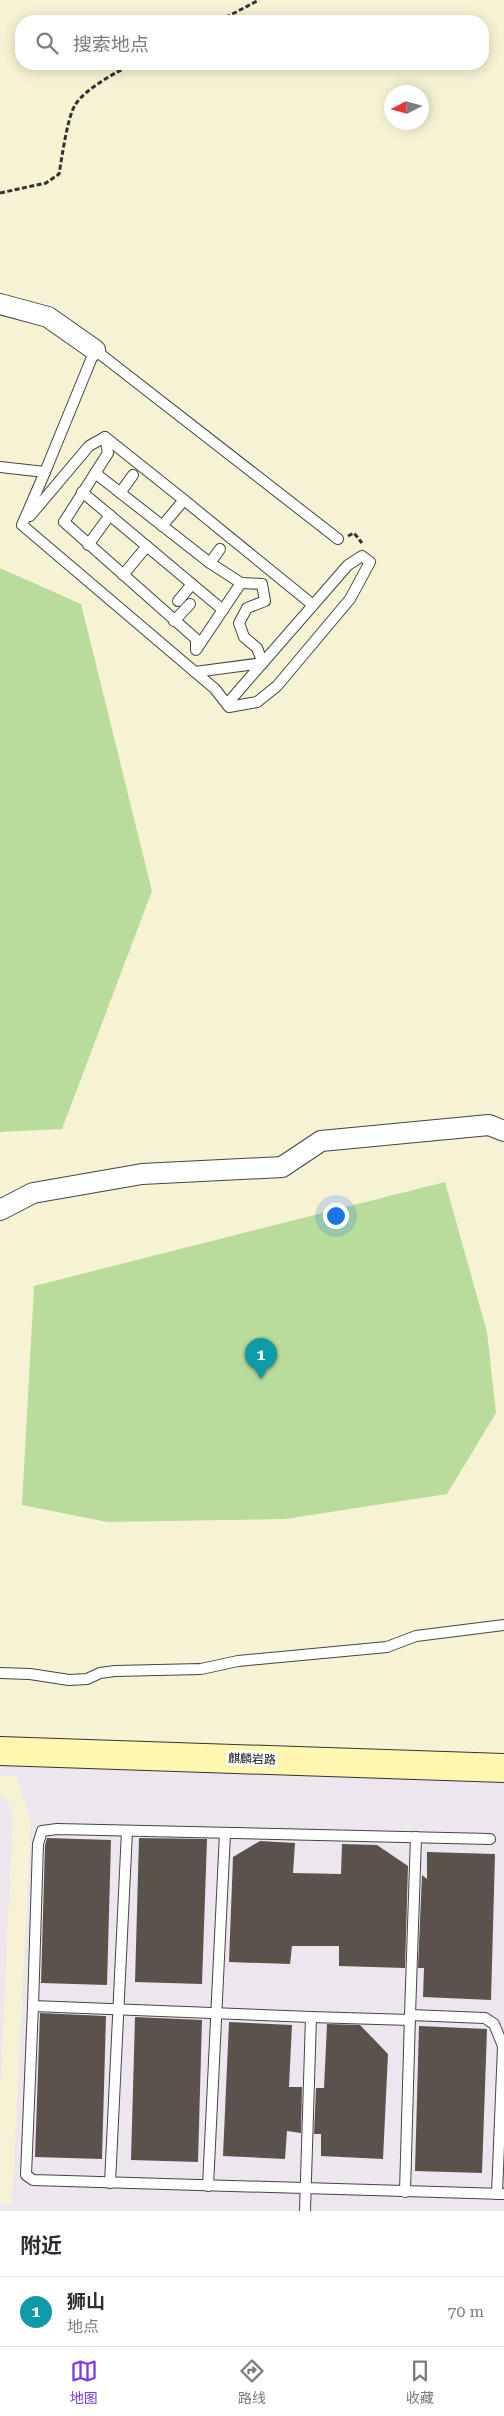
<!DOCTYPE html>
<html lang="zh">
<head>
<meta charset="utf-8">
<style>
	:root { --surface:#fff; --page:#f2f2f3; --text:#2b2b33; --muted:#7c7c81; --line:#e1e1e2; --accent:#7c3aed }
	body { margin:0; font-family:"Roboto Serif","Noto Sans SC",serif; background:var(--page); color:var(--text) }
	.compass { position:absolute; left:384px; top:85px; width:45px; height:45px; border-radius:50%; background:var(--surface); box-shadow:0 2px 12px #0003; rotate:264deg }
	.you { position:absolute; left:335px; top:1215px; width:18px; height:18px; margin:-12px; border:4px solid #fff; border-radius:50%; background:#1a73e8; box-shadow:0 0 0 8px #1a73e833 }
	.badge { display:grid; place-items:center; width:32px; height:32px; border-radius:50%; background:var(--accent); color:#fff; font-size:16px; font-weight:700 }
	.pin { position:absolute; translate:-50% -41px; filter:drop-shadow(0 1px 2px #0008) }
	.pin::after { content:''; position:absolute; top:26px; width:18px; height:15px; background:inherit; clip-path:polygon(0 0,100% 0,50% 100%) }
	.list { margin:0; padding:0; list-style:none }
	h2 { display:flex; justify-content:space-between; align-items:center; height:65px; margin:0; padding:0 20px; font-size:21px }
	h2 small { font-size:16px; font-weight:400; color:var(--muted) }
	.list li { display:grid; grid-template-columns:32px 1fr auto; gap:15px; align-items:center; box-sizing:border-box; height:70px; padding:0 20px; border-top:1px solid var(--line) }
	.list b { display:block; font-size:19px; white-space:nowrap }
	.list p { margin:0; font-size:16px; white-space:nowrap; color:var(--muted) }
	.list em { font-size:16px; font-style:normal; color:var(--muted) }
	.icon { flex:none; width:28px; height:28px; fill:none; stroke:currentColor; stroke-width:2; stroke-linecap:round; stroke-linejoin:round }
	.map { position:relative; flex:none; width:504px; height:2211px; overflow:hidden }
	.search { position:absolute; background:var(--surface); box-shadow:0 2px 12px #0003; left:15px; right:15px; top:15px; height:55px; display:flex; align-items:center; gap:12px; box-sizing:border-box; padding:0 18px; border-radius:20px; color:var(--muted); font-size:19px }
	.sheet { height:135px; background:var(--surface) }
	nav { display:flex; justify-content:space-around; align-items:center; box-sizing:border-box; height:70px; border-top:1px solid var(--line); background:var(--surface); font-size:14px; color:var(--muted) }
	nav a { display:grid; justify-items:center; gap:2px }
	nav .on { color:var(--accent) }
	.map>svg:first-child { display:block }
	.industrial { fill:#eee6ef }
	.farmland { fill:#f6f3d4; fill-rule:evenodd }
	.forest { fill:#b9dc9c }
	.building { fill:#5a524d }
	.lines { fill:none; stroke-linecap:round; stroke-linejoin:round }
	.lane-casing { stroke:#444; stroke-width:12 }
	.street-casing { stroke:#444; stroke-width:22 }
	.secondary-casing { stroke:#333; stroke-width:30 }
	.path { stroke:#333; stroke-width:3; stroke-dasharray:5 2.5; stroke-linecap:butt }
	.lane { stroke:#fff; stroke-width:10 }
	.street { stroke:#fff; stroke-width:20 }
	.secondary { stroke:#fff6b0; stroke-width:28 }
	.labels { text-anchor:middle; stroke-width:5; stroke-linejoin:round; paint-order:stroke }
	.street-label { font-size:12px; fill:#111; stroke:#fff }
</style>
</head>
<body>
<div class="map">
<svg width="504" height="2211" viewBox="0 0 504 2211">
	<rect width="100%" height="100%" fill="#fffdf5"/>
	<polygon class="industrial" points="0,1751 504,1768 504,2211 0,2211"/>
	<g class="farmland">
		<path d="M0,0H504V1768L0,1751V1132L62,1128L81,604L0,568ZM21,21H483V64H21ZM392,92H422V122H392Z"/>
		<polygon points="0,1776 16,1776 31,1821 12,2204 0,2204 0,2097 13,1814 7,1800 0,1795"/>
	</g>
	<g class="forest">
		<polygon points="0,568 81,604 152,891 62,1129 0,1132"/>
		<polygon points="445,1182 487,1332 496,1413 447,1494 285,1519 107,1522 22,1505 34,1286"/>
	</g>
	<g class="building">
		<polygon points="47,1838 111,1840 107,1985 41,1983 45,1845"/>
		<polygon points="139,1838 207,1839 202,1984 135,1982"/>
		<polygon points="260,1841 295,1843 293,1873 341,1874 342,1844 377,1845 408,1866 405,1968 339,1966 339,1946 292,1946 290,1964 229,1962 233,1857"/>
		<polygon points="427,1852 495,1854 491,2000 423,1997 424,1968 418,1968 422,1875 427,1879"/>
		<polygon points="40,2013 106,2016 102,2159 35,2157"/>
		<polygon points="135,2017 202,2020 198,2162 131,2160"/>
		<polygon points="229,2022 292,2025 289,2087 302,2087 301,2133 287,2131 285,2159 223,2156"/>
		<polygon points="327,2024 360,2025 388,2054 383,2159 321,2156 321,2134 314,2134 316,2088 324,2088"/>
		<polygon points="419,2026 487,2029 482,2173 415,2171"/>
	</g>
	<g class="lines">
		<defs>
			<g id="lane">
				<polyline points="105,437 184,500 162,526"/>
				<polyline points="0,467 45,472 95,350 338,539"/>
				<polyline points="45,472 22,525 215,689 229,707 257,702 277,686 350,599 370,562 362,556 348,565 227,704"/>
				<polyline points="95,473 210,563 241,583"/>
				<polyline points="82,492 223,610"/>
				<polyline points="120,493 133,475"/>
				<polyline points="184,500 313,605"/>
				<polyline points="30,516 89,446 105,437 108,453 64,522 196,639 196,650 241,583 262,584 265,601 247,608 239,623 244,637 257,648 263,663 195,672"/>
				<polyline points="88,545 110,515"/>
				<polyline points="210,563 220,549"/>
				<polyline points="123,575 147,546"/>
				<polyline points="178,601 192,584"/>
				<polyline points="174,621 190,604"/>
				<polyline points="0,1673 30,1674 69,1680 87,1679 100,1673 115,1671 201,1669 238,1661 387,1647 416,1636 504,1625"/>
				<polyline points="33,2006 26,2175 33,2180 504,2194"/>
				<polyline points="410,2015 416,1837"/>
				<polyline points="311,2017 410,2020"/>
				<polyline points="110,2183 127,1831"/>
				<polyline points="208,2186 225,1833"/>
				<polyline points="405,2192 410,2015 485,2018 494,2024 503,2046 497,2194"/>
				<polyline points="305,2211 311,2017 33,2006 38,1844 42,1831 57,1829 490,1839"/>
			</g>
			<g id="street">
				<polyline points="0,304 48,317 95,350"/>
				<polyline points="0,1210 33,1193 142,1174 282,1167 321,1141 489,1125 504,1131"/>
			</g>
			<polyline id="secondary" points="0,1751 504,1768"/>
		</defs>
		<use href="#lane" class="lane-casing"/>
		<use href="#street" class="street-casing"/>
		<use href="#secondary" class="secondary-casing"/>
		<g class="path">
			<polyline points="219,21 259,0"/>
			<path d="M0,193L46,183L59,174C62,157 67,119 75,105C85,89 116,72 133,64"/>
			<polyline points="348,536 354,533 362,543"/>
		</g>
		<use href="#lane" class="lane"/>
		<use href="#street" class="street"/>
		<use href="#secondary" class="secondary"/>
	</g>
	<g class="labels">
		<g class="street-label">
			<text transform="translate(252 1759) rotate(2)" y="4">麒麟岩路</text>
		</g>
	</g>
</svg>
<svg class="compass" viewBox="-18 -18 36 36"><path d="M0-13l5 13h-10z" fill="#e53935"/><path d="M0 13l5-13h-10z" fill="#7c7c81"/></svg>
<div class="you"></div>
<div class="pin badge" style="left:261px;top:1379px;background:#0f9aa8">1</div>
<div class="search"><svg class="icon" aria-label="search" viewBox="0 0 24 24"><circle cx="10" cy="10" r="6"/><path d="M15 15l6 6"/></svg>搜索地点</div>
</div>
<section class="sheet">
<h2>附近<small></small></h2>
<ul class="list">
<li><span class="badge" style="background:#0f9aa8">1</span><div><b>狮山</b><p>地点</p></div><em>70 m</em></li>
</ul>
</section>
<nav>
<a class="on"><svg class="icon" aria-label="map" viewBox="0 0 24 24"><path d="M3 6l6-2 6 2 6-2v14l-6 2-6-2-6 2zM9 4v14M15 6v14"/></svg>地图</a>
<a><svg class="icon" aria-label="directions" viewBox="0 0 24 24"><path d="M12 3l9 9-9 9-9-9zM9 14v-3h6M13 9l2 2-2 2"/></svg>路线</a>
<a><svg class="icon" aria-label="saved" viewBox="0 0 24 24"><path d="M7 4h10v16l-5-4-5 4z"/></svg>收藏</a>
</nav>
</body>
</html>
